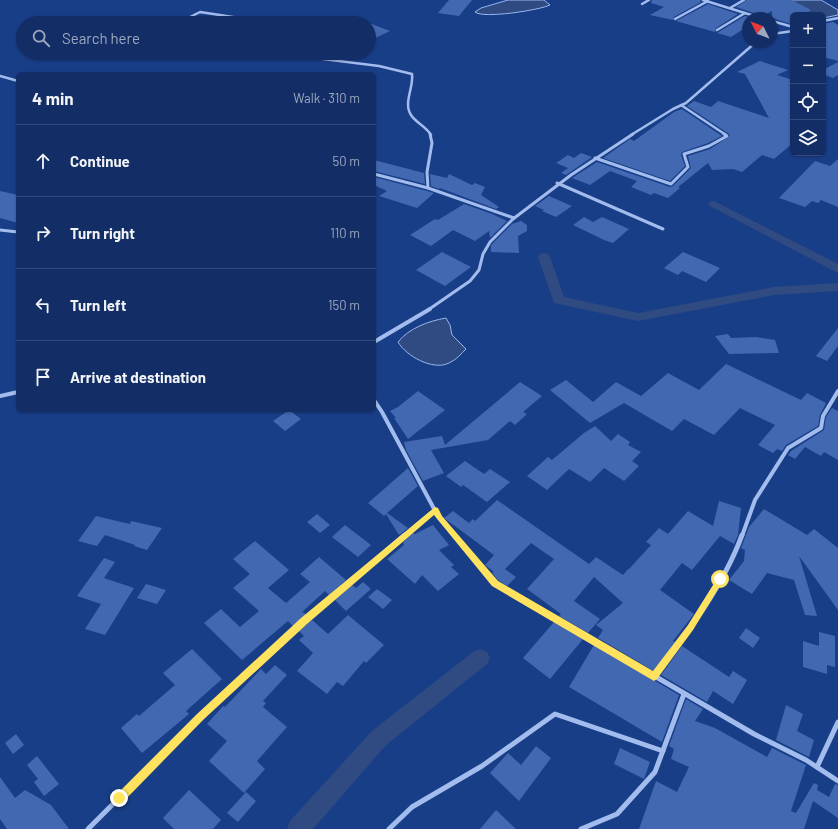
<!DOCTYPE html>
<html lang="en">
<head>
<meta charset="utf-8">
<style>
	:root { --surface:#132e66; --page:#1c366c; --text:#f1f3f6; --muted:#9da8bf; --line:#324a7a }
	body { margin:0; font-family:Barlow,sans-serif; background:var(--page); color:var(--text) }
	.controls { position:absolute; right:12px; top:12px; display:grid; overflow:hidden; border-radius:6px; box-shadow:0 1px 3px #0004 }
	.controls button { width:36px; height:36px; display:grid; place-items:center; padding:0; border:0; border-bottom:1px solid var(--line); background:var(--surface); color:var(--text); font:20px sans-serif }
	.compass { position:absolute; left:742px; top:12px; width:36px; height:36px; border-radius:50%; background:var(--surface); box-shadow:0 1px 3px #0004; rotate:312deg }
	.stop { position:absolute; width:12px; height:12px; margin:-9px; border:3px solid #ffe25d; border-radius:50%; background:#fff }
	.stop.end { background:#ffe25d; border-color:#fff; box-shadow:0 1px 4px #0008 }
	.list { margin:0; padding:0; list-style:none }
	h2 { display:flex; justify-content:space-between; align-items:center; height:52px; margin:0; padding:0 16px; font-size:17px }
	h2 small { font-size:13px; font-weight:400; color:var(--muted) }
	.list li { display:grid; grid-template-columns:26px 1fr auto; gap:12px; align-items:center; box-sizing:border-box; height:72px; padding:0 16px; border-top:1px solid var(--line) }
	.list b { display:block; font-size:15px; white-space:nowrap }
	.list em { font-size:13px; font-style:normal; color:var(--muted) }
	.icon { flex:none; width:22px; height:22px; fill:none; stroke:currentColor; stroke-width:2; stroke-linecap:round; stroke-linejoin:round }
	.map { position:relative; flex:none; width:838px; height:829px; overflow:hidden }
	.search { position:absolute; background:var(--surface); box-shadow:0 1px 3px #0004; left:16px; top:16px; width:360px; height:44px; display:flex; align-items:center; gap:10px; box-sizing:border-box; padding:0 14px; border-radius:22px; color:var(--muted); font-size:15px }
	.panel { position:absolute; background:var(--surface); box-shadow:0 1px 3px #0004; left:16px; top:72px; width:360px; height:340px; border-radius:6px }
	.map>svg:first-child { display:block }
	.water { fill:#304b82; stroke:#94b5ef }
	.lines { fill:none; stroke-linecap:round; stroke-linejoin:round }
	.canal { fill:#304b82; fill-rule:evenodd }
	.building { fill:#4268b1 }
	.minor-far3 { stroke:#a2bced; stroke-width:2.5 }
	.minor-far2 { stroke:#a2bced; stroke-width:3 }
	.minor-far1 { stroke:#a2bced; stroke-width:4 }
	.minor { stroke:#a2bced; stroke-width:5 }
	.route { fill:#ffe25d }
</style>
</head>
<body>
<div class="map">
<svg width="838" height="829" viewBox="0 0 838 829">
	<rect width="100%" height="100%" fill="#193e88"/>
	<g class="water">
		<path d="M508,0H544L550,5C540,10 483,19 475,12L481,8Z"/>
		<polygon points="779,0 821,0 838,10 838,15 823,18 823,15 811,15 797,7"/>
		<path d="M446,318L450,325L452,335L466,349C461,354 456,360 449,363C433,371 406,356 398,342C409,328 429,321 446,318Z"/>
	</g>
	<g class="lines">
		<g class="canal">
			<polygon points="714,201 838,264 838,273 710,206 708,204 710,202"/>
			<polygon points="544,253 548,254 550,257 564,297 638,313 774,287 838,283 838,291 774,295 638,321 554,303 538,257 540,254"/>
			<polygon points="480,649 487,652 490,658 487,664 386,745 313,829 287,829 290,821 372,731 473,652"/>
		</g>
	</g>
	<g class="building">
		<polygon points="449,0 472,0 459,16 438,13"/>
		<polygon points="652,0 700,0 701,2 674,17 673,20 650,15 664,7 651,3"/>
		<polygon points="747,0 792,0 811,10 804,15 793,15 793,23 791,24 772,18 772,11 763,16 736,7"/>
		<polygon points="708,4 738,14 716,28 715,32 676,21"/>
		<polygon points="745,16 752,18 748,18 748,26 731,37 717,33"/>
		<polygon points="833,22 838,25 838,61 823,57 823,24"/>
		<polygon points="369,23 390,31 369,41"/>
		<polygon points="760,61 788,70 777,75 793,80 793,143 774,159 762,155 742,172 733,169 712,170 708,163 678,187 680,188 668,198 654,193 651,195 631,187 637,181 610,171 590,185 572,178 597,162 670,187 673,186 691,168 688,156 710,149 730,136 729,134 687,106 694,101 711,107 718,101 769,118 745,74 737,72"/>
		<polygon points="838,62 838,75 833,78 823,74 823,70"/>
		<polygon points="682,109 722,136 708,143 682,152 681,155 685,166 670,181 603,158 630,139 634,141 674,112"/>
		<polygon points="581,153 592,157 566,175 561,173 568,168 556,163 568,155 574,158"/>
		<polygon points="838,159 838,207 821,200 818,203 812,201 805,207 779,198 815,161 830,166"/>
		<polygon points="374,160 424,173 425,184 374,171"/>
		<polygon points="430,174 447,178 449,174 472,185 475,183 485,187 481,195 499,207 496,209 440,188 439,189 431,186"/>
		<polygon points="374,177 427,191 434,193 417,208 379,196 387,191 374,185"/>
		<polygon points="0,191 18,195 18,223 0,218"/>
		<polygon points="549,196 572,206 556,217 542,211 544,210 535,206"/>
		<polygon points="464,204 492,214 507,221 490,238 489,231 475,241 453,230 431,246 410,235 435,219 438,220"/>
		<polygon points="584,217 593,222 602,217 629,229 613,243 604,240 573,225"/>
		<polygon points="521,221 527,225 527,231 518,236 519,253 491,252 491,246 492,244 512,224"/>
		<polygon points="442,252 471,267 445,286 416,270"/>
		<polygon points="683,252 720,268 706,282 682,271 678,275 664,268"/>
		<polygon points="838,328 838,346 827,361 816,356"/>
		<polygon points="728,334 731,338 756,337 775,340 779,353 729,354 715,336"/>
		<polygon points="726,364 801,400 807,393 826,403 820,415 818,426 786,445 782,451 777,449 773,453 758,445 775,425 740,408 714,435 684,419 672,431 624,403 590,423 550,390 566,380 593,402 616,382 641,396 668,373 699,390"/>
		<polygon points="520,382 542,396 523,412 527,414 515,425 510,421 488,440 431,450 444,473 423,481 406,450 404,442 442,436 445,445"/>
		<polygon points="418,391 445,410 408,439 394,418 396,418 390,411 398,407"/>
		<polygon points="832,408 838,411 838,460 824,452 821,456 805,447 795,459 788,455 791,451 824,430 826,417"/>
		<polygon points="289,410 301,419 285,431 273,421"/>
		<polygon points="595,426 611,441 618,434 630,442 628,445 641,452 632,461 639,466 624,481 604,468 590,482 569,469 547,490 527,476 548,457 552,460 584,433"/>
		<polygon points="465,461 484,474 490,469 510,482 487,502 463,485 461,487 446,476"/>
		<polygon points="408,468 418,486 387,513 408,528 399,535 386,514 384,516 368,503"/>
		<polygon points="497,500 589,564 596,557 623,575 628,569 629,569 651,545 646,542 659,528 668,534 688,511 713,526 719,501 741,508 738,535 734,544 720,536 692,570 682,563 660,590 694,614 673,641 675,642 654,671 598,638 603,630 596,625 623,603 594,577 574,601 600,619 588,633 559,616 561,614 527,589 554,559 531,543 505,569 516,577 507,586 498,580 492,573 494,572 485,565 494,555 444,518 453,511 469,523 473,519 475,521"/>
		<polygon points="764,509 807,535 814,529 838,548 838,610 799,556 817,616 805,615 794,580 767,573 752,594 729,580 744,561 745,550 741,548 749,527"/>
		<polygon points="317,514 330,525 320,533 307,522"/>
		<polygon points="96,516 121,522 130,524 131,521 162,528 147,550 134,546 135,545 105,535 97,546 78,541"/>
		<polygon points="345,525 371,545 358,557 332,537"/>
		<polygon points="433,525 449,545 439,550 454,565 451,567 459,574 438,591 422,575 415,584 387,559 404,545 403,542 413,533 415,534"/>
		<polygon points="255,541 289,570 268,588 286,603 310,582 300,574 319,557 346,580 329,595 325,591 302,612 306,614 293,626 288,621 242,660 204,623 221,609 240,627 259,611 233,588 250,574 233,559"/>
		<polygon points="104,558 115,562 104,578 134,588 105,635 85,629 101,604 77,596"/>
		<polygon points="363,582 371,589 346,611 335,600 352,585 356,588"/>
		<polygon points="146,584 166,590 157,604 137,598"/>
		<polygon points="377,589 392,600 383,609 368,597"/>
		<polygon points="348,615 384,645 366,663 364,661 343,686 337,682 327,694 297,671 313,653 299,640 304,636 299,631 312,620 328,634"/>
		<polygon points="554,622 583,639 550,679 523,658"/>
		<polygon points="746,628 760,638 753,648 739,638"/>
		<polygon points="819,632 835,636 835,667 827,665 827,674 803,667 803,641 819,646"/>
		<polygon points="594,645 679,695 662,742 569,687"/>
		<polygon points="682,646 729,677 733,671 747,680 733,704 713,691 707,702 661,675"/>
		<polygon points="192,649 222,679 186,711 189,714 142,753 121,728 137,714 139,716 175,685 163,673"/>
		<polygon points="275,665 287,675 263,701 266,703 263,707 287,727 257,761 265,769 244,793 209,761 227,741 207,724 223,706 225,707 261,669 266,674"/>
		<polygon points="686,699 703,709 695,721 715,728 767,757 772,748 806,765 791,811 796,813 814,783 818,785 817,790 829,797 835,784 838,785 838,818 813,801 804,829 639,829 656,781 677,792 689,767 671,759 674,749 669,746"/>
		<polygon points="786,705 803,714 797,731 814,740 809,757 776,740"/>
		<polygon points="16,734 24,745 13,754 5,743"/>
		<polygon points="536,746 551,758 519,801 490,773 508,753 521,765"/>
		<polygon points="620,748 650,762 644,779 614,764"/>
		<polygon points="37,756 59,784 44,796 34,782 38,779 27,765"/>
		<polygon points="0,777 15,798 25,790 51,805 69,829 7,829 0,819"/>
		<polygon points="189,790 221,820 213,829 174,829 163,818"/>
		<polygon points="246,792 256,801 238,822 227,813"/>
		<polygon points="496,810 516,829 480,829"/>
	</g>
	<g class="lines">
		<g class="minor-far3">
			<polyline points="703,0 761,18"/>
			<polyline points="642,4 649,0"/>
			<polyline points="730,8 744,0"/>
			<polyline points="186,19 200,12 272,23"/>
			<polyline points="675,19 708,1"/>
			<polyline points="772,21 793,27"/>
			<polyline points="823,21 838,18"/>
			<polyline points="717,30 745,13"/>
			<polyline points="772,34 793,31"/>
			<path d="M308,53L323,59L379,66L412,74C414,87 403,103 411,115C416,123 426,126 431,135"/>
			<polyline points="0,76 18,81"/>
			<polyline points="681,105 726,135"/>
			<polyline points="631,135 673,109 686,103 756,42"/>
		</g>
		<g class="minor-far2">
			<polyline points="595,158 671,184 688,167 684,154 709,146 727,136 724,134"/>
			<polyline points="374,174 428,188 514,218"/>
			<polyline points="557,183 663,229"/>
			<polyline points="428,188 427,172 432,143 430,134"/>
			<polyline points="0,230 18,232"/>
			<polyline points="428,310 470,281 479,270 483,254 490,242 513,219 571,175 633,134"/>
		</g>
		<g class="minor-far1">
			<polyline points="374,342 430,309"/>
			<polyline points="0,396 18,392"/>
			<polyline points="374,400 382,412 439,518 455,536"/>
			<polyline points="404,536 435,510"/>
			<polyline points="742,536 755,500 788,448 821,428 823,416 838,391"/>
		</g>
		<g class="minor">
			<polyline points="454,535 495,583 754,734 806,760 838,781"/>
			<path d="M654,677C686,635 724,585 742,535"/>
			<polyline points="817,767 838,722"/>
			<polyline points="88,829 200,717 304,621 405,535"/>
			<polyline points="389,829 412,807 482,766 555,714 663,751"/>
			<polyline points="581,829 617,814 655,772 684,694"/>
		</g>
	</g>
	<polygon class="route" points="435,507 438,508 442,516 498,581 653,671 688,625 718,577 720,576 724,579 693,630 657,679 654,681 492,586 434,515 307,624 203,720 123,802 119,803 116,802 115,798 116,795 197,714 301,618"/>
</svg>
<div class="controls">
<button>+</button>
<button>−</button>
<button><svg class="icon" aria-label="locate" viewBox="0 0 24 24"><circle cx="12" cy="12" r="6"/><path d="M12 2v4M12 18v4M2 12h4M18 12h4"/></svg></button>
<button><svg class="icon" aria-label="layers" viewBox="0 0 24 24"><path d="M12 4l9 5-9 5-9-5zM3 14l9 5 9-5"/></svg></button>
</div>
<svg class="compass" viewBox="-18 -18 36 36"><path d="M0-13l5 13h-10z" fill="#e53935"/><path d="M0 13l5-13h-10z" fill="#9da8bf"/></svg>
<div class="stop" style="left:720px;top:579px"></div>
<div class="stop end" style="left:119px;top:798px"></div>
<div class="search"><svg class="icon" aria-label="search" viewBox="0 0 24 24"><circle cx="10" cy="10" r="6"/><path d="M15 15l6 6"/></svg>Search here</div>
<section class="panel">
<h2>4 min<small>Walk · 310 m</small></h2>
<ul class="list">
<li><svg class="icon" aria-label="ahead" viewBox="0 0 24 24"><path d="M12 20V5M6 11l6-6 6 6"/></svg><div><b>Continue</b></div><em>50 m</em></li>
<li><svg class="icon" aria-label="right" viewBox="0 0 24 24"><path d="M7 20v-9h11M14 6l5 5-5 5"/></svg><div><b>Turn right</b></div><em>110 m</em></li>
<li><svg class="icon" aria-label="left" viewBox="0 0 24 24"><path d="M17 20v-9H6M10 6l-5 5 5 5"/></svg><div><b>Turn left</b></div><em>150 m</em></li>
<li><svg class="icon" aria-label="arrive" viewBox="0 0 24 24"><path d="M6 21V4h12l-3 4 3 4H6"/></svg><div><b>Arrive at destination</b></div></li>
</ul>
</section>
</div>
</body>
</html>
